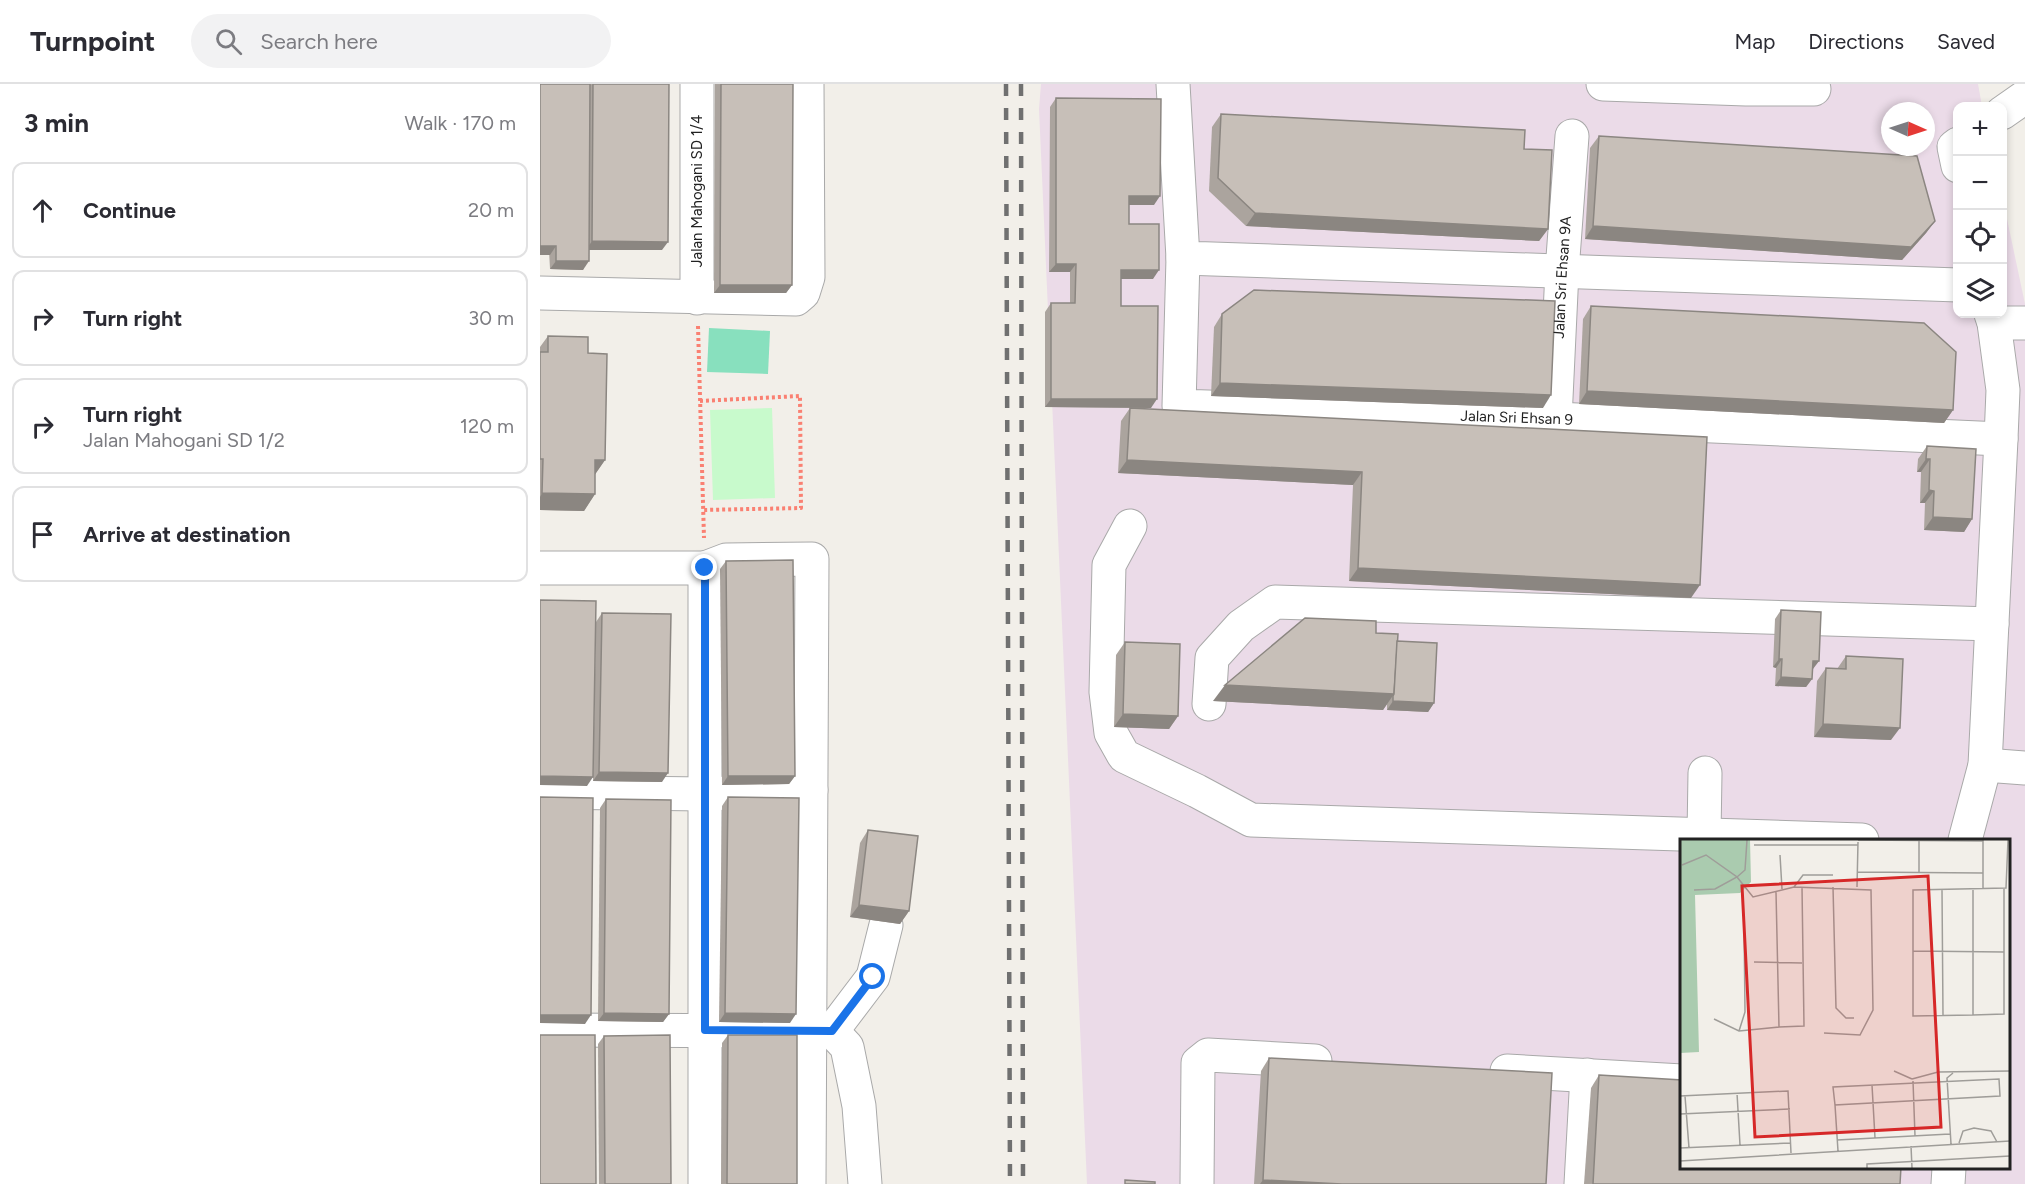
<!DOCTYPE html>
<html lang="en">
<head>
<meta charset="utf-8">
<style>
	:root { --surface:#fff; --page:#f2f2f3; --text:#2b2b33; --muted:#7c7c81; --line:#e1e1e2 }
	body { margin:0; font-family:Figtree,sans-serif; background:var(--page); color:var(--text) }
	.controls { position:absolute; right:18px; top:18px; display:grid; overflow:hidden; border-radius:12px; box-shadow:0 3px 9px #0003 }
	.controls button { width:54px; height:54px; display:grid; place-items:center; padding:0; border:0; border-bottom:2px solid var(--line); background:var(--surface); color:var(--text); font:30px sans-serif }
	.compass { position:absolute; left:1341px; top:18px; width:54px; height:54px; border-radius:50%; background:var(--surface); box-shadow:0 3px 9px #0003; rotate:93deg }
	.stop { position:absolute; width:18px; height:18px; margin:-14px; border:4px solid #1a73e8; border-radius:50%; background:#fff }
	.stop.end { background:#1a73e8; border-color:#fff; box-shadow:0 2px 6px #0008 }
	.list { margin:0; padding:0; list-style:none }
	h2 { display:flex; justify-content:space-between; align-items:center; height:78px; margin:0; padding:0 24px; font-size:26px }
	h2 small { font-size:20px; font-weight:400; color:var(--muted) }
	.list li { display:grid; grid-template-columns:39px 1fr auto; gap:18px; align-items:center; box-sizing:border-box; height:96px; margin:0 12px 12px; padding:0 12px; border:2px solid var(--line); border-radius:12px }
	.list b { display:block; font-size:22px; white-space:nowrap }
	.list p { margin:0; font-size:20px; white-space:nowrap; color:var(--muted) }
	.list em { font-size:20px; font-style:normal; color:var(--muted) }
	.icon { flex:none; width:33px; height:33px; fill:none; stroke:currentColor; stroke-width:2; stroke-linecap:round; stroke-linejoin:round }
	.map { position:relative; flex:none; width:1485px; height:1100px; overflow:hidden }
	header { display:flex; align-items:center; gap:36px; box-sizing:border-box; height:84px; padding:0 30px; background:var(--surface); border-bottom:2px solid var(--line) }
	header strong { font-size:28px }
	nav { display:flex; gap:33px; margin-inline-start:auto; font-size:21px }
	.search { width:420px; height:54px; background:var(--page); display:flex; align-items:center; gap:15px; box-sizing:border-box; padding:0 21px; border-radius:33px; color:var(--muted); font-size:22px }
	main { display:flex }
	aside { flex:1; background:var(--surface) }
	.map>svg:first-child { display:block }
	.industrial { fill:#ebdbe8; fill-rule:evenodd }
	.park { fill:#c8facc }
	.pitch { fill:#88e0be }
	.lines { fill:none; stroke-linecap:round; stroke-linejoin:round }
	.minor-casing { stroke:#a9a9a9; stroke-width:35 }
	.path { stroke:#fa8072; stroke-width:4; stroke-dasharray:3 3; stroke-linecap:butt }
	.minor { stroke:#fff; stroke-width:33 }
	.rail { stroke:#707070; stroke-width:4.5; stroke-dasharray:12 12; stroke-linecap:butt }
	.wall { fill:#aba49e }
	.shaded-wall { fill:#8b8681 }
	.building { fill:#c7bfb8; stroke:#8b8681; stroke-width:1.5 }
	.route { stroke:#1a73e8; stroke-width:8 }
	.labels { text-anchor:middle; stroke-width:5; stroke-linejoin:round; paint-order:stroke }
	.street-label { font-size:15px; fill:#222; stroke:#fff }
	.inset-road { fill:none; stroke:#9f9d99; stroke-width:1.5 }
	.view { fill:#d62828; fill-opacity:0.15; stroke:#d62828; stroke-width:3 }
	.inset-edge { fill:none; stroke:#222; stroke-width:3 }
</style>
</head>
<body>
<header>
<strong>Turnpoint</strong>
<div class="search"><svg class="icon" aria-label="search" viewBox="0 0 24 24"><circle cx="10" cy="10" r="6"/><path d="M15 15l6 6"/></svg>Search here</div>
<nav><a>Map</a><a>Directions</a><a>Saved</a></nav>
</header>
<main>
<aside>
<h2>3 min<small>Walk · 170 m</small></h2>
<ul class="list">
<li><svg class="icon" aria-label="ahead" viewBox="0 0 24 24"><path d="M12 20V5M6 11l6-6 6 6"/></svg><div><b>Continue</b></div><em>20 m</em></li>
<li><svg class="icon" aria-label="right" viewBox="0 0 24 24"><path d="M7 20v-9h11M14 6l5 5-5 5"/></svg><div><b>Turn right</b></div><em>30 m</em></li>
<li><svg class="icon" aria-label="right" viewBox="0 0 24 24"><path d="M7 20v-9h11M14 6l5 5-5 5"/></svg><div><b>Turn right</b><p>Jalan Mahogani SD 1/2</p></div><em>120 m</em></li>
<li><svg class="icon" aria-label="arrive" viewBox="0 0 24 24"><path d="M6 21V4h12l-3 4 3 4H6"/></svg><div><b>Arrive at destination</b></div></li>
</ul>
</aside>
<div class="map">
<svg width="1485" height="1100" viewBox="0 0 1485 1100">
	<rect width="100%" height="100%" fill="#f2efe9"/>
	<path class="industrial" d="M501,0H1438L1442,22H1418V230H1462L1463,116L1485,220V1100H547L499,25ZM1350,27H1386V63H1350ZM1142,756H1468V1084H1142Z"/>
	<polygon class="park" points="232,324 235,414 173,416 170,326"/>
	<polygon class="pitch" points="169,244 230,247 228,290 167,288"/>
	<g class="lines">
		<defs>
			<g id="minor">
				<polyline points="633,0 643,174 1418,201"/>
				<polyline points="1063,0 1206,5 1274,5"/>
				<polyline points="1462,29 1485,13"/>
				<polyline points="1418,60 1414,63 1418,82"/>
				<path id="s1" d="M643,174L639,322L1015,335L1461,355"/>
				<polyline points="0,209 256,215 263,209 268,193 267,0"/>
				<polyline points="157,214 157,0"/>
				<polyline points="1454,239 1485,239"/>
				<path id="s2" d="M1015,335L1022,187L1032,52"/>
				<polyline points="590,442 569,481 566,608 571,649 584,672 657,707 711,736 1322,756"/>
				<polyline points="0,484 165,484 165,1100"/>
				<polyline points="165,484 186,476 272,475 269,1100"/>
				<polyline points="669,620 672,574 701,542 735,518 1452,540"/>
				<polyline points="1445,681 1485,684"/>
				<polyline points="0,708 165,710 271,706"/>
				<polyline points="1164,751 1165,689"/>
				<polyline points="1425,756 1445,681 1461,355 1463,306 1454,239 1451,230"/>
				<polyline points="0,946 292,947 307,963 319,1022 325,1100"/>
				<polyline points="292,947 333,893 346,841"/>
				<polyline points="967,987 1142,997"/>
				<polyline points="657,1100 658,979 668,971 775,977"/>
				<polyline points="1041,1100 1047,991"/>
				<polyline points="1408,1100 1409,1084"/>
			</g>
		</defs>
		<use href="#minor" class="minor-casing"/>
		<g class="path">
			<polyline points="158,242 164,454"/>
			<polyline points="160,317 260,312 261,424 163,426"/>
		</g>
		<use href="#minor" class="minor"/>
		<g class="rail">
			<polyline points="466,0 470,1100"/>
			<polyline points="481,0 483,1100"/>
		</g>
	</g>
	<g class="wall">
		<polygon points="0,0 129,0 122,166 49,166 43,186 10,185"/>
		<polygon points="175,0 253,0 252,201 246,209 174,209"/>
		<polygon points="516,14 614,121 589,121 589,140 613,195 581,195 581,222 611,324 505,323 505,228 511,219 530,219 530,188 509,188 510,23"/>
		<polygon points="681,30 984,65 1008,145 999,157 706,142 669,107 672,43"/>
		<polygon points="1059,52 1395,137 1386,149 1362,176 1045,155 1050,64"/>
		<polygon points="1051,222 1413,326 1404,339 1039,320 1043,235"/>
		<polygon points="682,230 1003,324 671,312 674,243"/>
		<polygon points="8,252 48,269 65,376 55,390 55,410 44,427 0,426 0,263"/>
		<polygon points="590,324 1167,353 1151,514 809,497 813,401 578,389 581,337"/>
		<polygon points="1387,362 1432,435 1424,448 1384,446 1385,419 1380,419 1381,388 1377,388 1378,375"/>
		<polygon points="186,477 255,692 249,700 182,701 180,485"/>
		<polygon points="1241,526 1279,577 1272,585 1272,595 1266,603 1235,602 1236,584 1233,583 1235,535"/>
		<polygon points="62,529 122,698 53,697 56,538"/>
		<polygon points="857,557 894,619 888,628 847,626 847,620 843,626 673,617"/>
		<polygon points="585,558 638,632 629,645 574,643 576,571"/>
		<polygon points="1306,572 1351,656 1274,653 1277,597 1286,584 1297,585"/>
		<polygon points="188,713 250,939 179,938 182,722"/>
		<polygon points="66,715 129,930 123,938 58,937 60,724"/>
		<polygon points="328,746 369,827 360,840 310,833 320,759"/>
		<polygon points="188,951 257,1100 181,1100 182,959"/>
		<polygon points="64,952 131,1100 59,1100 58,960"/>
		<polygon points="729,974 1006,1100 714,1100 721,987"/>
		<polygon points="1059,991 1360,1100 1044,1100 1051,1004"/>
	</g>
	<g class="shaded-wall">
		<polygon points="589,112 620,112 614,121 583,121"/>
		<polygon points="715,129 1008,145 999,157 706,142"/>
		<polygon points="1395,137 1386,149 1362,176 1045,155 1053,142"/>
		<polygon points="52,157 128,158 122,166 46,166"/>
		<polygon points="0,162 16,162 10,171 0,171"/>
		<polygon points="16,177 49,177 43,186 10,185"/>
		<polygon points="516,180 536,180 530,188 509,188"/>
		<polygon points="581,186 619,186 613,195 575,195"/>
		<polygon points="180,201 252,201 246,209 174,209"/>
		<polygon points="680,299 1011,311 1003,324 671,312"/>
		<polygon points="1047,307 1413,326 1404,339 1039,320"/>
		<polygon points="511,315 617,315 611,324 505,323"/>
		<polygon points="1386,375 1390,375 1381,388 1377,388"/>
		<polygon points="55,376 65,376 54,392"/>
		<polygon points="587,376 822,388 813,401 578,389"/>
		<polygon points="1389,406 1394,407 1385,419 1380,419"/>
		<polygon points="2,409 55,410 44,427 0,426 0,413"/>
		<polygon points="1393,433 1432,435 1424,448 1384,446"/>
		<polygon points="818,484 1160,501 1151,514 809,497"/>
		<polygon points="1239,575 1242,575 1236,584 1233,583"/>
		<polygon points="1273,577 1279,577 1273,585 1267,585"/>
		<polygon points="1241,593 1272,595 1266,603 1235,602"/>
		<polygon points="685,601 854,610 843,626 673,617"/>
		<polygon points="853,617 894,619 888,628 847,626"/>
		<polygon points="583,630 638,632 629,645 574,643"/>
		<polygon points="1283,640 1360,644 1351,656 1274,653"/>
		<polygon points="59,688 128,689 122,698 53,697"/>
		<polygon points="0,692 53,693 47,702 0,701"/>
		<polygon points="188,692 255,692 249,700 182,701"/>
		<polygon points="319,821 369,827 360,840 310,833"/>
		<polygon points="64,929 129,930 123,938 58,937"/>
		<polygon points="185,929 256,930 250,939 179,938"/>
		<polygon points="0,931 51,931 45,940 0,939"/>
		<polygon points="723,1096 802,1100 720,1100"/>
	</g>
	<g class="building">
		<polygon points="0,0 50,0 49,177 16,177 16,162 0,162"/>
		<polygon points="53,0 129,0 128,158 52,157"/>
		<polygon points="181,0 253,0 252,201 180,201"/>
		<polygon points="516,14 621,15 620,112 589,112 589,140 619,140 619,186 581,186 581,222 618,222 617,315 511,315 511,219 535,219 536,180 516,180"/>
		<polygon points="681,30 985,46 984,65 1012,66 1008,145 715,129 678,94"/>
		<polygon points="1059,52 1377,72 1395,137 1371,163 1053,142"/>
		<polygon points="714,206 1015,217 1011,311 680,299 682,230"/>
		<polygon points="1051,222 1384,239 1416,268 1413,326 1047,307"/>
		<polygon points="8,252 48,253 48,269 67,270 65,376 55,376 55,410 2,409 3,375 0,375 0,268 8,268"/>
		<polygon points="590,324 1167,353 1160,501 818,484 822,388 587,376"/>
		<polygon points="1387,362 1436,365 1432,435 1393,433 1394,407 1389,406 1390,375 1386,375"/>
		<polygon points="253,476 255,692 188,692 186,477"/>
		<polygon points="0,516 56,517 53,693 0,692"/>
		<polygon points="1241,526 1281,528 1279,577 1273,577 1272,595 1241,593 1242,575 1239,575"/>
		<polygon points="62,529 131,530 128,689 59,688"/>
		<polygon points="765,534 836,537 836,549 858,550 854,610 685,601"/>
		<polygon points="857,557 897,559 894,619 853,617 853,612 854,610"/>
		<polygon points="585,558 640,560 638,632 583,630"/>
		<polygon points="1306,572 1363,575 1360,644 1283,640 1286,584 1306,585"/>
		<polygon points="0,713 53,714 51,931 0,931"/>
		<polygon points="188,713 259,714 256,930 185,929"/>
		<polygon points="66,715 131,716 129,930 64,929"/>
		<polygon points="328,746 378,752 369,827 319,821"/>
		<polygon points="0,951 55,951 56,1100 0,1100"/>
		<polygon points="130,951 131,1100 65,1100 64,952"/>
		<polygon points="188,951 257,951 257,1100 187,1100"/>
		<polygon points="729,974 1012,989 1006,1100 802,1100 723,1096"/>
		<polygon points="1059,991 1142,996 1142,1083 1361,1083 1360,1100 1053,1100"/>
		<polygon points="585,1096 615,1098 615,1100 585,1100"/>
	</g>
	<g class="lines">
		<polyline class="route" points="165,484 165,946 292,947 333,893"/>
	</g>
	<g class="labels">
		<g class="street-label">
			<text transform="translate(157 107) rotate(-90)" y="5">Jalan Mahogani SD 1/4</text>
			<text dy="5" stroke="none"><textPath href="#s2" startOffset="142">Jalan Sri Ehsan 9A</textPath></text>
			<text dy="5" stroke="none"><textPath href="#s1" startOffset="486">Jalan Sri Ehsan 9</textPath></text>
		</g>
	</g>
	<g transform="translate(1140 755)">
		<rect width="330" height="330" fill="#f2efe9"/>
		<path d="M0,1H70L71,43L60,54L15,56L19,213L0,214Z" fill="#aacbaf"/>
		<path class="inset-road" d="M67,1L65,31L57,38L73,58L114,48L191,51L193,171L180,196L144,194M178,1L303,2M239,1V34M303,1V49M74,6H178M100,16L102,50M2,26L26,16L57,38L35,50L14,51M177,33L303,34M114,48L123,36H153M153,48L156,169L166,179H174M177,48L178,3M262,51L263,177M293,51V176L324,175V49M233,112L324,113M74,123L122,124M293,176L233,177V51L326,49L328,1M34,180L59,192L99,188L96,53M99,188L124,187L122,48M59,192L65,173L64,83M214,232L232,240M232,240L258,233L330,232M233,242L235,297M192,246L195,299M57,254L60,306M0,257L108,252L111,314M5,257L9,309M155,266L153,248L319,240L320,257L155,266L158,312M0,275L110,270M157,301L270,295M279,304L283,292L294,289L311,292L317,303M271,305L267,239L273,234M231,307L232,329M0,309L110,304M0,322L330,302M187,329V325L330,317"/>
		<path class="view" d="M248,37L261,288L75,298L62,47Z"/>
		<rect width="330" height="330" class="inset-edge"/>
	</g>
</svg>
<div class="controls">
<button>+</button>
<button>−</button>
<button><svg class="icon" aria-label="locate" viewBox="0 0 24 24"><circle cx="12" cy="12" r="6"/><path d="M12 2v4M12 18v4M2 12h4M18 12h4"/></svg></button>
<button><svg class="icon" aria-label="layers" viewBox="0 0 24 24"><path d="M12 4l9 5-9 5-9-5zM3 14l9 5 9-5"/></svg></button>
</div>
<svg class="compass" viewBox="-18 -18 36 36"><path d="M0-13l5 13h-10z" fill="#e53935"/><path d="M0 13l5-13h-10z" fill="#7c7c81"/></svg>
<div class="stop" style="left:333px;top:893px"></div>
<div class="stop end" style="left:165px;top:484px"></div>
</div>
</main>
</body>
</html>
